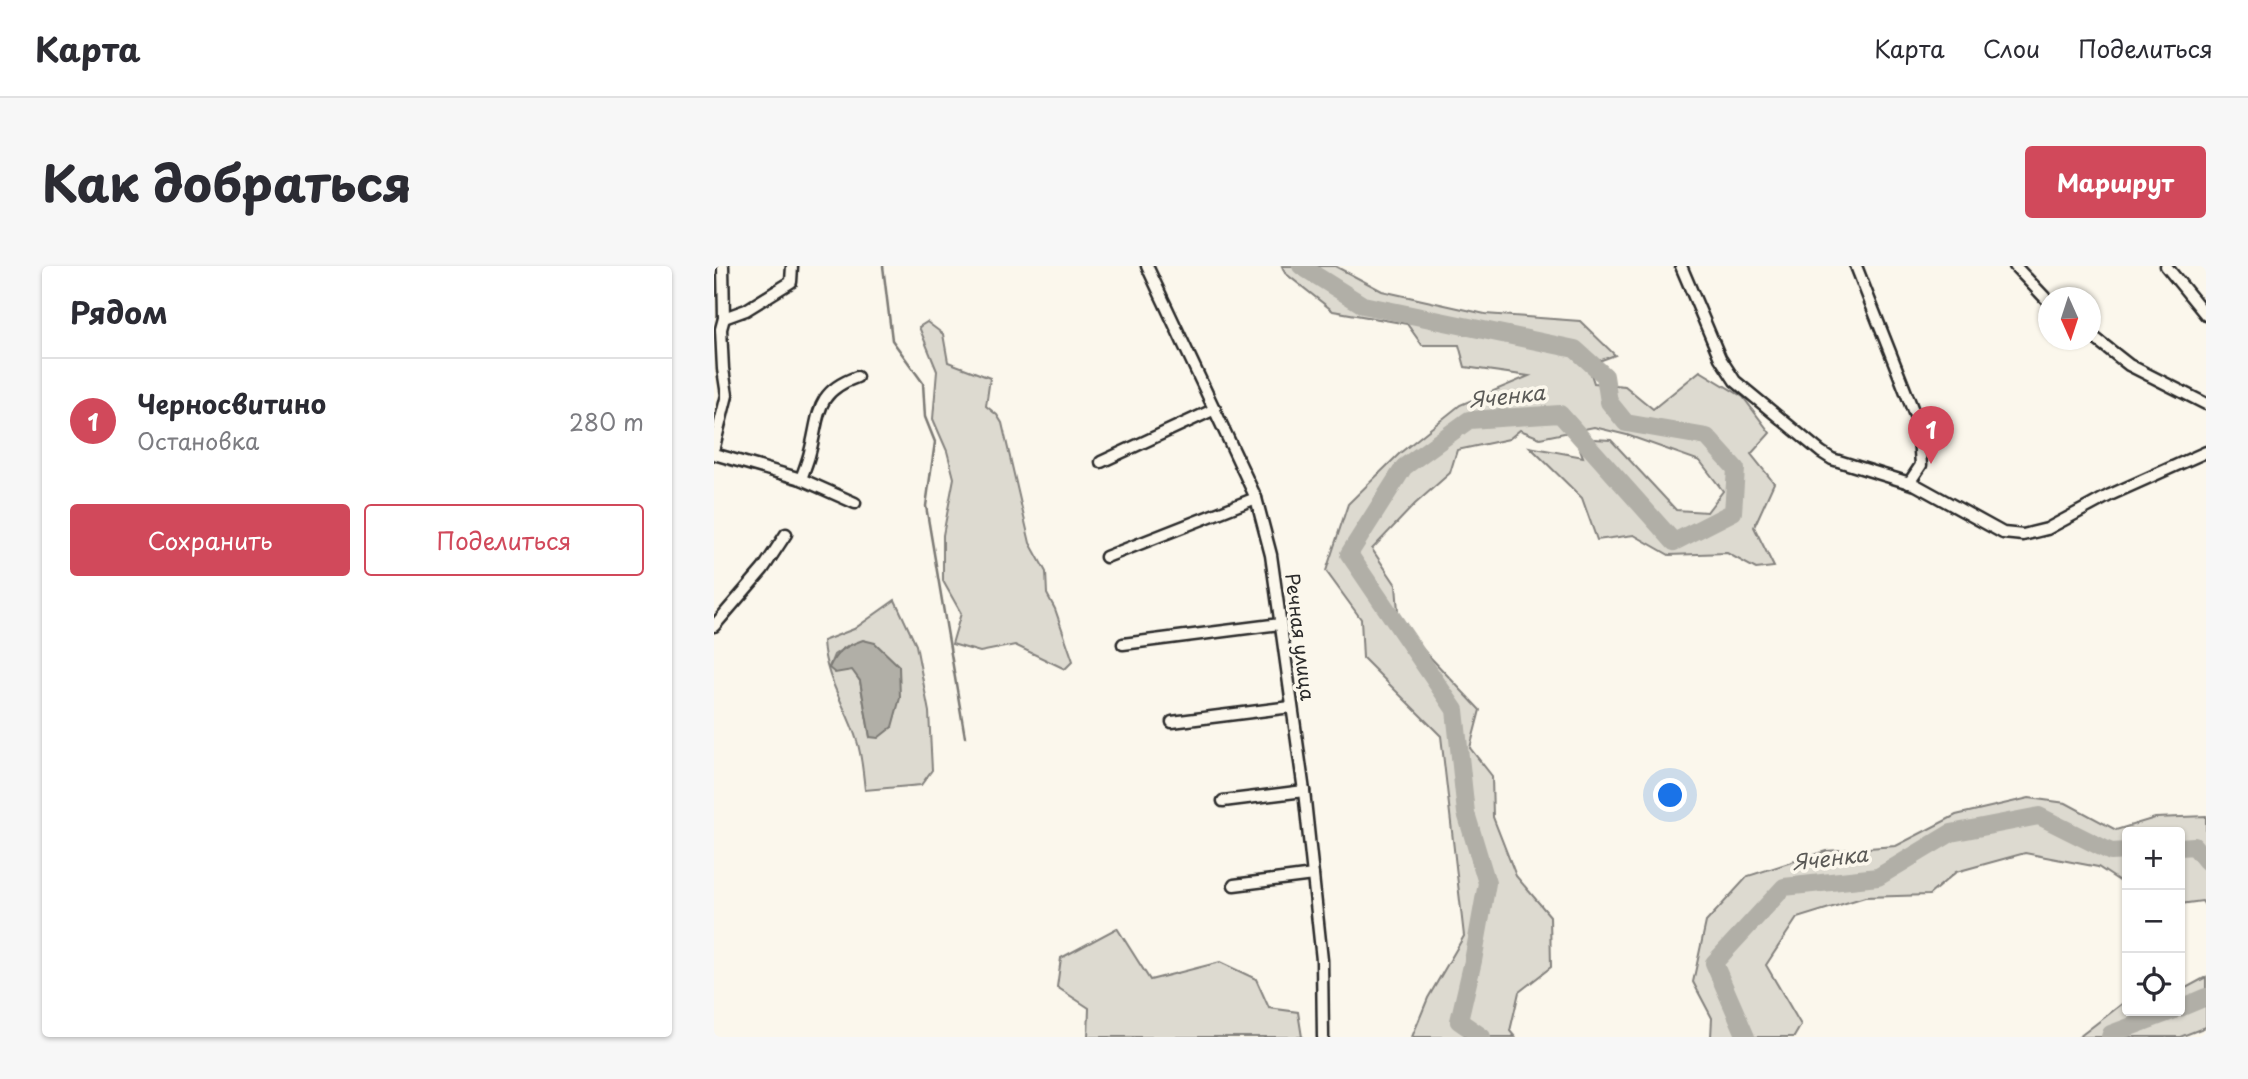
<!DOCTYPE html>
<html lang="ru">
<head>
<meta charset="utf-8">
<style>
	:root { --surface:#fff; --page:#f7f7f7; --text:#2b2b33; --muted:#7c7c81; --line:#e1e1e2; --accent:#d1495b }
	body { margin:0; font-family:"Playpen Sans",sans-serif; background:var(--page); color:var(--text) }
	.controls { position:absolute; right:21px; bottom:21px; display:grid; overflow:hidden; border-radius:7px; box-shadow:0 2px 5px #0004 }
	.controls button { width:63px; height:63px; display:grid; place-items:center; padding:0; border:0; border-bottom:2px solid var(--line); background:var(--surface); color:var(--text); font:35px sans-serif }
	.compass { position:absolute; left:1324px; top:21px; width:63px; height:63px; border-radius:50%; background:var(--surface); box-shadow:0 2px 5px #0004; rotate:177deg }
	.you { position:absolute; left:957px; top:530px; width:24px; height:24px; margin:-18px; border:5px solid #fff; border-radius:50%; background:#1a73e8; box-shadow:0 0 0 10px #1a73e833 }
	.badge { display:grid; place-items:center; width:46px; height:46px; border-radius:50%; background:var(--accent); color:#fff; font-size:23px; font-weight:700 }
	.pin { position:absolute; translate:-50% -58px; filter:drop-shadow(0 2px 4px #0008) }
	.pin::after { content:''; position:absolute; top:37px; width:24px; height:21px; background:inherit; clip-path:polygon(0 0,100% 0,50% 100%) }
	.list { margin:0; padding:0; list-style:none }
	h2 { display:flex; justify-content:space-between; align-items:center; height:91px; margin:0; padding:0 28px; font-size:30px }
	h2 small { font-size:23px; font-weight:400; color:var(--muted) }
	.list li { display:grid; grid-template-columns:46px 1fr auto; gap:21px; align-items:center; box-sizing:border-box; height:126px; padding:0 28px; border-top:2px solid var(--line) }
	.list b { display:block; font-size:26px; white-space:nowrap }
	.list p { margin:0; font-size:23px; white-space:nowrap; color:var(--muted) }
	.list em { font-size:23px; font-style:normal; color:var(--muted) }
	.actions { display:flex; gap:14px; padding:21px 28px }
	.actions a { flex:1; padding:16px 0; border:2px solid var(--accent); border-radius:7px; text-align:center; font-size:24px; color:var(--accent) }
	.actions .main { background:var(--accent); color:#fff }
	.icon { flex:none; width:38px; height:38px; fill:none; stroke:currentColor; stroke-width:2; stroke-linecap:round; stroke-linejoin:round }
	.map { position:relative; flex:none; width:1492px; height:771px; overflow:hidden; border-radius:7px }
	header { display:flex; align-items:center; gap:42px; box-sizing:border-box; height:98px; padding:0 35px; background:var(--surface); border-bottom:2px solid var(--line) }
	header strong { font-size:33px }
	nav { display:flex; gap:38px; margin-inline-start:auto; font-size:24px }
	.intro { display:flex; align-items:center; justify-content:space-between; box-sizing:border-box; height:168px; padding:0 42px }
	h1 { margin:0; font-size:49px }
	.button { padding:18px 32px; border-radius:7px; background:var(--accent); color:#fff; font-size:24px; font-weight:700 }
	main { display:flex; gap:42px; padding:0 42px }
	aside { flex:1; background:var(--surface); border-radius:7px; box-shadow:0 2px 5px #0004 }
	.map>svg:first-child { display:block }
	.green { fill:#dddad0; stroke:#84827e; stroke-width:2; fill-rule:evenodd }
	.water { fill:#b1afa7; stroke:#7b7a75; stroke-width:2 }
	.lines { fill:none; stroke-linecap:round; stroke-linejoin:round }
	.stream { stroke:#7b7a75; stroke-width:2.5 }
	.river { stroke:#b1afa7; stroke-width:18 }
	.minor-casing { stroke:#2b2b2b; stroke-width:15 }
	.minor { stroke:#fbf7ec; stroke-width:10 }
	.labels { text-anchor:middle; stroke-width:7; stroke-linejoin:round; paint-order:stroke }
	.street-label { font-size:19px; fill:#2b2b2b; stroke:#fbf7ec }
	.water-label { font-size:21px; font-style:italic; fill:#5a5956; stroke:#fbf7ec }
</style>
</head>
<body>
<header>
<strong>Карта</strong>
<nav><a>Карта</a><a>Слои</a><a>Поделиться</a></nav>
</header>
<div class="intro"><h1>Как добраться</h1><a class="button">Маршрут</a></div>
<main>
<aside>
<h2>Рядом<small></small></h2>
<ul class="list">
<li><span class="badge">1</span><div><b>Черносвитино</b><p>Остановка</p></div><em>280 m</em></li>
</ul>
<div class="actions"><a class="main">Сохранить</a><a>Поделиться</a></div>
</aside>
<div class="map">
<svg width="1492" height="771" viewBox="0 0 1492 771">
	<rect width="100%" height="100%" fill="#fbf7ec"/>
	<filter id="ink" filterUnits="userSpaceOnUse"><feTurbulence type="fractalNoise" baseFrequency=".0143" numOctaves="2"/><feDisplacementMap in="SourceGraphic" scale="14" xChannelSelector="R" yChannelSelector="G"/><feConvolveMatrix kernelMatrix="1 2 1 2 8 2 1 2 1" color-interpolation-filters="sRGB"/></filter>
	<g filter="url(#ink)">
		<g class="green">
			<polygon points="568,0 621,0 668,25 771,48 866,55 901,89 874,99 880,117 911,120 939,143 986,105 1029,131 1056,167 1037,188 1060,217 1040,261 1060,301 1042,303 1013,287 955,289 920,269 883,274 868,232 816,181 869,191 862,172 897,174 962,244 993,246 1009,225 986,195 913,169 880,161 826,172 806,164 795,173 743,184 736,207 701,238 658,283 682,319 685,358 766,444 756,482 778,510 779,551 802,610 836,650 837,701 805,726 796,765 801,771 698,771 714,732 750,670 727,470 649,392 647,353 612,305 634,238 686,187 746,139 815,110 751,101 745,79 708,79 693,58 619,45 571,7"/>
			<polygon points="213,56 229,68 234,96 276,112 272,140 283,149 288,157 316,277 332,306 333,328 341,343 359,395 351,403 301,379 266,386 238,378 247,347 229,315 229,269 240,212 233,185 219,153 223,105 205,61"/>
			<path d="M181,334L202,379L215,446L218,504L207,519L151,524C149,508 148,490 143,475C132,440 111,413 109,375L140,363ZM133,380L178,461L156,471L146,415L138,403L115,401L120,389Z"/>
			<polygon points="1315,532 1352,537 1402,564 1441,552 1492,550 1492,641 1488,635 1466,638 1466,566 1413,566 1413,620 1384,601 1311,587 1242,606 1215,629 1151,631 1083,652 1052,699 1087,759 1080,771 997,771 998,752 979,716 992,656 1034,610 1112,585 1182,580 1242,549"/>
			<polygon points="403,662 436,714 506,696 542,713 555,742 584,746 588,771 374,771 375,742 343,721 347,692"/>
			<polygon points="1492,711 1492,761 1466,771 1365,771 1413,734 1413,745 1466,745 1466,725"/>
		</g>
		<path class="water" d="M149,374L161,377L185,400L186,432L178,461L164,472L156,471L146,415L138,404L121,407L115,402C122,385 132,380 149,374Z"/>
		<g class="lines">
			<polyline class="stream" points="169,0 178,74 209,117 211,151 221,176 212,240 251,471"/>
			<g class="river">
				<polyline points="587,0 649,39 861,83 891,110 895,136 912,157 993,171 1022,203 1019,246 960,276 846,148 755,154 690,201 635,288 741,444 752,547 773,617 759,695 745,755 768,771"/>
				<polyline points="1466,581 1480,580 1492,595"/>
				<polyline points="1466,742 1492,731"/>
				<polyline points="1032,771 1000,697 1070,621 1164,611 1237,567 1325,550 1397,586 1413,585"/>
				<polyline points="1396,771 1397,768 1458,745"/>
			</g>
			<defs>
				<g id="minor">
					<polyline points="433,0 542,232 557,289 590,525 608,694 609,771"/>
					<polyline points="967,0 1006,92 1021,115 1107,186 1118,193 1202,219 1289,267 1309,269 1333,263 1396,229 1492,186"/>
					<polyline points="1142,0 1204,157 1207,199 1195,217"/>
					<polyline points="1301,0 1335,36"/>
					<polyline points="1452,0 1492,49"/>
					<polyline points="10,52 32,44 77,16 78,0"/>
					<polyline points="1377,69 1415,99 1492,138"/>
					<polyline points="0,181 13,129 9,103 7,63 10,52 9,0"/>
					<polyline points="0,188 87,213 141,237"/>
					<polyline points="387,196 501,143"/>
					<path d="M87,213C90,204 94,195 96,186C106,149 100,126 143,111"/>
					<polyline points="392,291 542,232"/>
					<polyline points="0,360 49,303 72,268"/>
					<polyline points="409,378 566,358"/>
					<polyline points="458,456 577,441"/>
					<polyline points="509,535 590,525"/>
					<polyline points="520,619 599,609"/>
				</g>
			</defs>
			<use href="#minor" class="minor-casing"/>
			<use href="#minor" class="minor"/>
		</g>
	</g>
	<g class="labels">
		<g class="street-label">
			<text transform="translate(586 371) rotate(83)" y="7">Речная улица</text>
		</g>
		<g class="water-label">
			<text transform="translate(793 131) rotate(-6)" y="7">Яченка</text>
			<text transform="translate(1116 593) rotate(-7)" y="7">Яченка</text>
		</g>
	</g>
</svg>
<div class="controls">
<button>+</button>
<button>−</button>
<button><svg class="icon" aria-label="locate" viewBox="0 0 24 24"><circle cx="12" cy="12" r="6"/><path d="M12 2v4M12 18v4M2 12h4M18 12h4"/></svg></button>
</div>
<svg class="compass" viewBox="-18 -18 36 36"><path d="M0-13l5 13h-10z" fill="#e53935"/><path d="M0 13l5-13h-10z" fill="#7c7c81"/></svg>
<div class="you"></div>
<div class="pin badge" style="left:1217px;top:198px">1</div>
</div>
</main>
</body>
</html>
